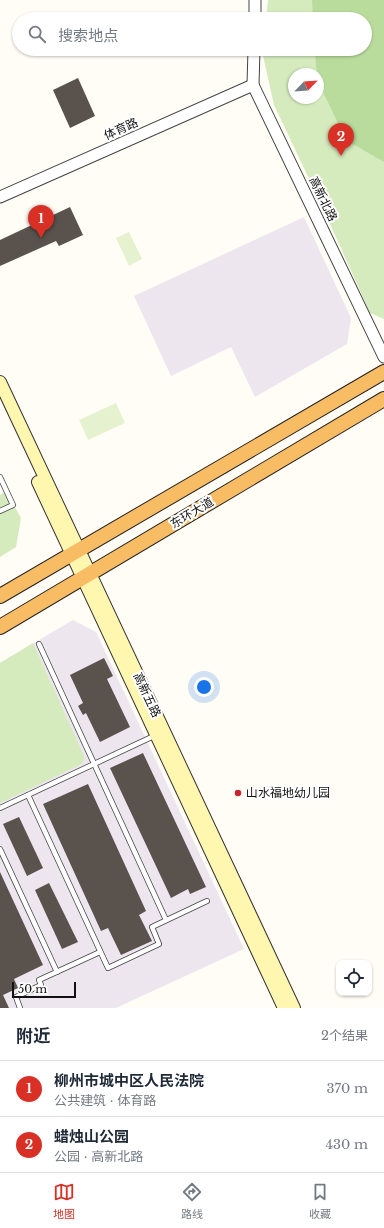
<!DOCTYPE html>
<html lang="zh">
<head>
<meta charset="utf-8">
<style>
	:root { --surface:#fff; --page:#f6f6f7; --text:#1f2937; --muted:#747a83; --line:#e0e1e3; --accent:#d93025 }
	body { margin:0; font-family:"Libre Baskerville","Noto Sans SC",serif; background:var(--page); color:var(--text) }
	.controls { position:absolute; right:12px; bottom:12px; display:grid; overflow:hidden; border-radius:8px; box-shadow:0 1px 3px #0004 }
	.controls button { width:36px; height:36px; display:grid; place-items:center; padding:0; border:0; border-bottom:1px solid var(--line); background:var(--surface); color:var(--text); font:20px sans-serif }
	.compass { position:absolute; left:288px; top:68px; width:36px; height:36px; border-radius:50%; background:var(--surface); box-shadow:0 1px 3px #0004; rotate:65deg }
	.scale { position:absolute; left:12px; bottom:10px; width:64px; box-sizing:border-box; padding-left:4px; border:2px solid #111; border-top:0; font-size:11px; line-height:14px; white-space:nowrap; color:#111; -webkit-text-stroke:3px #fff; paint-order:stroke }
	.you { position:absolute; left:204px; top:687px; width:14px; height:14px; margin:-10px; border:3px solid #fff; border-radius:50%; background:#1a73e8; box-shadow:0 0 0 6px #1a73e833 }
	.badge { display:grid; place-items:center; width:26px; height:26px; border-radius:50%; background:var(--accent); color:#fff; font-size:13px; font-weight:700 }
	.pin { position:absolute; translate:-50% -33px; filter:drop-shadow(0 1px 2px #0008) }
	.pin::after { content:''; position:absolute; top:21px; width:14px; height:12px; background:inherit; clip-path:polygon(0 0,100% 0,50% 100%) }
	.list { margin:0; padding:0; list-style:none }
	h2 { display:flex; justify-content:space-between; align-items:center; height:52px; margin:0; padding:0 16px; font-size:17px }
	h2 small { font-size:13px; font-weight:400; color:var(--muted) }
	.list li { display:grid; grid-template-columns:26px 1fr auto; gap:12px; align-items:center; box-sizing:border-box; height:56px; padding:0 16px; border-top:1px solid var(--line) }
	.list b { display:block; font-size:15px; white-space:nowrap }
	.list p { margin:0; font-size:13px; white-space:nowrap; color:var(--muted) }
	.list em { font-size:13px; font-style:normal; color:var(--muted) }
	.icon { flex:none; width:22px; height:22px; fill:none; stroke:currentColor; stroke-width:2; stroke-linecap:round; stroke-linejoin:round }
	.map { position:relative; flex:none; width:384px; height:1008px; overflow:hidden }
	.search { position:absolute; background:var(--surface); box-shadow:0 1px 3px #0004; left:12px; right:12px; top:12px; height:44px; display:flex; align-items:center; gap:10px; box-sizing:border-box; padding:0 14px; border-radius:22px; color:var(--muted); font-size:15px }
	.sheet { height:164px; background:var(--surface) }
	nav { display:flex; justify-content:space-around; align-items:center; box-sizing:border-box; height:56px; border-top:1px solid var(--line); background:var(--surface); font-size:11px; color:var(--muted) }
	nav a { display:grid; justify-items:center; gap:2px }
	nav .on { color:var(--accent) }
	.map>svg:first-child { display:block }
	.industrial { fill:#eee6ef }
	.green { fill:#d5ebbd; fill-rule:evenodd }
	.forest { fill:#b9dc9c }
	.pitch { fill:#e6f2cf }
	.building { fill:#5a524d }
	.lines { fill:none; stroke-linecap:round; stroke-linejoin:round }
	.service-casing { stroke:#444; stroke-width:6 }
	.tertiary-casing { stroke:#444; stroke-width:13 }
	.secondary-casing { stroke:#333; stroke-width:14 }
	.trunk-casing { stroke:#222; stroke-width:16 }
	.service { stroke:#fff; stroke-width:4.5 }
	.tertiary { stroke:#fff; stroke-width:11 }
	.secondary { stroke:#fff6b0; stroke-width:12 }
	.trunk { stroke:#f7bc64; stroke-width:14 }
	.poi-dot { fill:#c4262e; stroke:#fff; stroke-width:1.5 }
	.labels { text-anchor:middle; stroke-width:4; stroke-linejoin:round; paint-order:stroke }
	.street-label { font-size:12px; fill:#111; stroke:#fff }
	.poi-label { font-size:12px; fill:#111; stroke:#fff; text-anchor:start }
</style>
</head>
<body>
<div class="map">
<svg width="384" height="1008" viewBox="0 0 384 1008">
	<rect width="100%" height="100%" fill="#fffdf5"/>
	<g class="industrial">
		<polygon points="304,217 351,318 347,344 255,397 231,347 171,376 134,296"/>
		<polygon points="73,620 96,632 244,949 116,1008 0,1008 0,663"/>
	</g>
	<g class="green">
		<path d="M268,0H384V319L370,313L322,206L274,105L262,51V49H365V19H266ZM294,74H318V98H294Z"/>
		<polygon points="6,491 21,518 16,547 0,557 0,495"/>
		<polygon points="33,643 85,758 82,764 0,803 0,663"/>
	</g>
	<polygon class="forest" points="312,0 384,0 384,162 346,140 324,94 316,67 315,49 365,49 365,19 313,19"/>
	<g class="pitch">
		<polygon points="129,232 142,259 129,266 116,238"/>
		<polygon points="116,403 125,423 88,440 79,420"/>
	</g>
	<g class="building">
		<polygon points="78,78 95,116 70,128 53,90"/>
		<polygon points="70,207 83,235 59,246 56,241 0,266 0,240"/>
		<polygon points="104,658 113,676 107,679 130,727 100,742 86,713 83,715 78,706 83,703 70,675"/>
		<polygon points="143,753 206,887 190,894 188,889 171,898 110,768"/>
		<polygon points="88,784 146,911 139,915 152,941 121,955 108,928 101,931 43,804"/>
		<polygon points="19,817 43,868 27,876 3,824"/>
		<polygon points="0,872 43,965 14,979 18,988 3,995 9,1008 0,1008"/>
		<polygon points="49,883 78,942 62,949 35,890"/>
	</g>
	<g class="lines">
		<defs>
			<g id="service">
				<polyline points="0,477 13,505 0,511"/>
				<polyline points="39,644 166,920"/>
				<polyline points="28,795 108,968 159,944 152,927 207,901"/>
				<polyline points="0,808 156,735"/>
				<polyline points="0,849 57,972"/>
				<polyline points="20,1008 16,997 41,985 39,980 100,952"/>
			</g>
			<g id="tertiary">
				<polyline points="255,19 255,0"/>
				<polyline points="254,49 253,85 384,357"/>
				<polyline points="0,197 253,85"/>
			</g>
			<g id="secondary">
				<polyline points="0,382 294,1008"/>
				<polyline points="38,482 284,1008"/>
			</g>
			<g id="trunk">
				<polyline points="0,596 384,372"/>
				<polyline points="0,627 384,399"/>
			</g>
		</defs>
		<use href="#service" class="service-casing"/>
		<use href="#tertiary" class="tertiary-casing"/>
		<use href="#secondary" class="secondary-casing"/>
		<use href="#trunk" class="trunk-casing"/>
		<use href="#service" class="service"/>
		<use href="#tertiary" class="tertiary"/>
		<use href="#secondary" class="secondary"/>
		<use href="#trunk" class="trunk"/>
	</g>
	<circle class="poi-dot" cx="238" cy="793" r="4"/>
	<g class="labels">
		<g class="street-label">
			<text transform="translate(121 129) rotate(-24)" y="4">体育路</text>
			<text transform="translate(323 199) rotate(64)" y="4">高新北路</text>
			<text transform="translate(192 513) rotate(-31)" y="4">东环大道</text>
			<text transform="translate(147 695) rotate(65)" y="4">高新五路</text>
		</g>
		<g class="poi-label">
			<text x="246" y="797">山水福地幼儿园</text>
		</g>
	</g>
</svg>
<div class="controls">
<button><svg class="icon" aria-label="locate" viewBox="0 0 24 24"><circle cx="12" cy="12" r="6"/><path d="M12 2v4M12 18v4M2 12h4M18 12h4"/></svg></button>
</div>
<svg class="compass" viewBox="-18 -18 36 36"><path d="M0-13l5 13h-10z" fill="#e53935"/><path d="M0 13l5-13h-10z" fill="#747a83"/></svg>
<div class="scale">50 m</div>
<div class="you"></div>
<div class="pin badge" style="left:41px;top:238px">1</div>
<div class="pin badge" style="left:341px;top:156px">2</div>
<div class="search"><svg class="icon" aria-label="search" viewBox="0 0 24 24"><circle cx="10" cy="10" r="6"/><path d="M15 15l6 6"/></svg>搜索地点</div>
</div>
<section class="sheet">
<h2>附近<small>2个结果</small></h2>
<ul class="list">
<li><span class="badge">1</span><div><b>柳州市城中区人民法院</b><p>公共建筑 · 体育路</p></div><em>370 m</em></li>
<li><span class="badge">2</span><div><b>蜡烛山公园</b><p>公园 · 高新北路</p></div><em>430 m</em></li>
</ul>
</section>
<nav>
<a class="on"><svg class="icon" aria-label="map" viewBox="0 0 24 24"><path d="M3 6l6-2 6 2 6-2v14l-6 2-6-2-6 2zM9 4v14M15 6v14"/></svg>地图</a>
<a><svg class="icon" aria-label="directions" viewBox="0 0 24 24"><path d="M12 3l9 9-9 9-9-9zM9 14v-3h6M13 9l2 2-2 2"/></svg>路线</a>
<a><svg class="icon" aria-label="saved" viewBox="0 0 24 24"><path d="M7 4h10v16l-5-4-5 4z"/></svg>收藏</a>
</nav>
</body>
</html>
